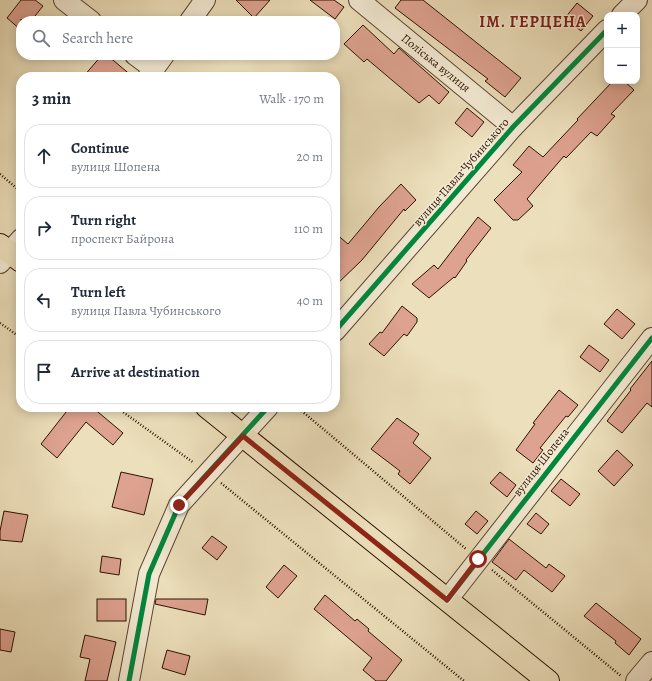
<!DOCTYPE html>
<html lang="en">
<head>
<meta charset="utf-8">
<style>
	:root { --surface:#fff; --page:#f6f6f7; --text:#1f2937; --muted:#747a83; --line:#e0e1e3 }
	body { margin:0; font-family:Alegreya,serif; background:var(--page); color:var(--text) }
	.controls { position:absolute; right:12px; top:12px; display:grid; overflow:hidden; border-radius:8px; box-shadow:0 2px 10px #0003 }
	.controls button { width:36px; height:36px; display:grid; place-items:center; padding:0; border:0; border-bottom:1px solid var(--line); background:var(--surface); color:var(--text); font:20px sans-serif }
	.stop { position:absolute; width:12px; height:12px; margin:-9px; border:3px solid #8f2418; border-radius:50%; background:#fff }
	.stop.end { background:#8f2418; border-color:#fff; box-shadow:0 1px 4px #0008 }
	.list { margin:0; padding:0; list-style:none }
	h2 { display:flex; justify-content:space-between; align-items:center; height:52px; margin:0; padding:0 16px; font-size:17px }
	h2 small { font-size:13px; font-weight:400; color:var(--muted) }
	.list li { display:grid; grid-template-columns:26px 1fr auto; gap:12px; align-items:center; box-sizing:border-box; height:64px; margin:0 8px 8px; padding:0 8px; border:1px solid var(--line); border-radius:16px }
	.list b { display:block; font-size:15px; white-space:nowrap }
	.list p { margin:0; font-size:13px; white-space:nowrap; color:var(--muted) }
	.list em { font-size:13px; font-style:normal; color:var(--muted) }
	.icon { flex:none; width:22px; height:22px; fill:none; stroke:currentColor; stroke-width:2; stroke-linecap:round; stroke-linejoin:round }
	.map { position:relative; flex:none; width:652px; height:681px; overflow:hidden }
	.search { position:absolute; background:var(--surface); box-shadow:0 2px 10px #0003; left:16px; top:16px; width:324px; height:44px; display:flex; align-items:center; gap:10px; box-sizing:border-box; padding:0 14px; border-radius:16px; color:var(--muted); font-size:15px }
	.panel { position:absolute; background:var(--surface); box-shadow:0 2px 10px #0003; left:16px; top:72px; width:324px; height:340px; border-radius:16px }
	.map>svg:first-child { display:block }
	.building { fill:#dea290; stroke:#2c1202 }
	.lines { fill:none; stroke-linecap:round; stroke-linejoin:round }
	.minor-casing { stroke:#5c4530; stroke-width:22 }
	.major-casing { stroke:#2c1202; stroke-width:24 }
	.path { stroke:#2c1202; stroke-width:2.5; stroke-dasharray:1 2; stroke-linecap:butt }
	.minor { stroke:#f3ead3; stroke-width:20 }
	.major { stroke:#ecdfbb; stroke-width:22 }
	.cycleway-casing { stroke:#f3ead3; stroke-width:8 }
	.cycleway { stroke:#00873e; stroke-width:5 }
	.route { stroke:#8f2418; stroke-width:5 }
	.labels { text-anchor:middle; stroke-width:3; stroke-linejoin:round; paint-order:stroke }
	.street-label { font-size:12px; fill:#2c1202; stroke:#f3ead3 }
	.district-label { font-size:16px; font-weight:bold; letter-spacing:1px; fill:#7a1f14; stroke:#f3ead3 }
</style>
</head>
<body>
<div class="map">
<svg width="652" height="681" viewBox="0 0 652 681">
	<rect width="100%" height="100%" fill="#ecdfbb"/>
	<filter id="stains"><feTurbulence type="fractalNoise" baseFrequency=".005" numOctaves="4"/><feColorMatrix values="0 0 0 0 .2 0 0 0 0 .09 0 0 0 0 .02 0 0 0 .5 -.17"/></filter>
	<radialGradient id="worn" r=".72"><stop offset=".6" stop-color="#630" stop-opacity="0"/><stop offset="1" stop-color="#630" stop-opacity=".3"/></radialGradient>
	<g class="building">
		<polygon points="21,0 35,0 43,6 31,21 23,21 21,19 21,30 7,18"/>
		<polygon points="236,0 270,0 254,18"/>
		<polygon points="310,0 334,0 344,7 335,19"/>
		<polygon points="401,0 423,0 521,78 505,97 485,81 488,79 395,8"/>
		<polygon points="577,3 593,16 581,31 565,18"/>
		<polygon points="363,25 394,54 399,48 449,92 439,104 429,95 419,103 367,59 364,62 344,44"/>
		<polygon points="102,55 107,55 133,77 83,77"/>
		<polygon points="613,81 624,81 634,90 611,114 615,116 597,136 591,132 566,158 564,156 527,199 533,206 518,220 513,220 494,200 522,172 513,165 529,146 543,157 578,120 577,119"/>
		<polygon points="467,108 484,122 472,137 455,123"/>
		<polygon points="401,184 416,200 405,211 404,209 362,260 335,286 335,233 348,244 379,207"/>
		<polygon points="478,217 491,228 466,260 467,261 455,278 454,277 429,298 412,284 434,265 438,269"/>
		<polygon points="402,306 417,318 417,322 407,336 404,334 384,356 369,344 380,332 382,333"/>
		<polygon points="617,309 635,324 622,339 604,324"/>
		<polygon points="589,345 609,360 600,372 580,357"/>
		<polygon points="652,361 652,407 647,403 622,433 607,421 631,390 630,389"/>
		<polygon points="559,390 578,405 568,417 566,416 540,448 543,450 533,463 516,450 535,424 533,423"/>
		<polygon points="70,407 92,407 123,433 113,445 86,422 57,458 41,444"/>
		<polygon points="397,418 419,434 413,443 431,458 410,484 398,474 400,471 371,449"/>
		<polygon points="617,450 633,465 614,486 598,471"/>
		<polygon points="121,472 153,479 144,515 112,507"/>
		<polygon points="500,472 516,485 507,497 490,483"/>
		<polygon points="561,479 580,494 570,506 551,491"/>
		<polygon points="4,511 28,515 22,542 0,540 0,531"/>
		<polygon points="476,511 488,521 477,534 465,524"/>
		<polygon points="536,513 549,524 541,534 527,524"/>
		<polygon points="212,536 227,547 217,560 202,548"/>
		<polygon points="509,539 546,568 549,564 565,576 552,592 524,570 516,580 492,562"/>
		<polygon points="102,556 121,559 119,575 100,572"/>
		<polygon points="284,565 297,576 278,598 266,587"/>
		<polygon points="325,595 355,621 357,619 369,629 368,631 402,660 386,681 376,681 363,670 372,658 314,609"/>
		<rect x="97" y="599" width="29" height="22"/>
		<polygon points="156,599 208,599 205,615 155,604"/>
		<polygon points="596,603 641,639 629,655 615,643 616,641 584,616"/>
		<polygon points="0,629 15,632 11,652 0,650"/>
		<polygon points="85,635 116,642 107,681 85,681 90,659 80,657"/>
		<polygon points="167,650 190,656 185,675 162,668"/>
	</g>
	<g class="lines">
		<defs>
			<g id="minor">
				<polyline points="64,0 91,21"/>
				<polyline points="359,0 513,127"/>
				<polyline points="622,15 637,0"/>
				<polyline points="190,21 205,0"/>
				<polyline points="135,55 154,69"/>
				<polyline points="148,77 164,55"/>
				<polyline points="0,263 21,239"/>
				<polyline points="335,331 513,127 607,30"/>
				<polyline points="447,600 652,338"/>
				<polyline points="129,681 149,574 179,505 268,407"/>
				<polyline points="636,681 652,662"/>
			</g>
			<g id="major">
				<polyline points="0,245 21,261"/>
				<polyline points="207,407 548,681"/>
			</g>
		</defs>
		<use href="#minor" class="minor-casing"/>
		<use href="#major" class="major-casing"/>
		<g class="path">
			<polyline points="0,174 21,192"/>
			<polyline points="0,323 21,338"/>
			<polyline points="116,407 194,463"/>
			<polyline points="297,407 466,549"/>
			<polyline points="221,483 464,681"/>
			<polyline points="492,570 621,676"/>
		</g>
		<use href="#minor" class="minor"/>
		<use href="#major" class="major"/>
		<defs>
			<g id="cycleway">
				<polyline points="335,331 513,127 607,30"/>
				<polyline points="447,600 652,338"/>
				<polyline points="129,681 149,574 179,505 268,407"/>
			</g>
		</defs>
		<use href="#cycleway" class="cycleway-casing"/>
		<use href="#cycleway" class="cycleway"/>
	</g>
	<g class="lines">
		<polyline class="route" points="179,505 243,436 447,600 478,559"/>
	</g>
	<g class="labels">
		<g class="street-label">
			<text transform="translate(436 63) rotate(39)" y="4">Поліська вулиця</text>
			<text transform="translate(461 172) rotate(-49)" y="4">вулиця Павла Чубинського</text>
			<text transform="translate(541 462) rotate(-52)" y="4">вулиця Шопена</text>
		</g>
		<g class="district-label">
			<text x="533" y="27">ІМ. ГЕРЦЕНА</text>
		</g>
	</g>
	<rect width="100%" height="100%" filter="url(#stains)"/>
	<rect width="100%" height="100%" fill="url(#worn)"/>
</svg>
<div class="controls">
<button>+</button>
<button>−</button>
</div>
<div class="stop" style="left:478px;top:559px"></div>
<div class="stop end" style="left:179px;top:505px"></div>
<div class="search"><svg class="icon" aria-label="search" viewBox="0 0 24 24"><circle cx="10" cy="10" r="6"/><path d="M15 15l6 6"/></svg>Search here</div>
<section class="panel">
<h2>3 min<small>Walk · 170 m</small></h2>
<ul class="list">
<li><svg class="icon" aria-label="ahead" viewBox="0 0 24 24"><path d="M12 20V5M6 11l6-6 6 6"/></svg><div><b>Continue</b><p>вулиця Шопена</p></div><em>20 m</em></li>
<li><svg class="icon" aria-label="right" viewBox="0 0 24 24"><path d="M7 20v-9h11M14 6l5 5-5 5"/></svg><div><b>Turn right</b><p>проспект Байрона</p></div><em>110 m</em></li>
<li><svg class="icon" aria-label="left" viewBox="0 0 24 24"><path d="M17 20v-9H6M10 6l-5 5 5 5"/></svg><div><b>Turn left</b><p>вулиця Павла Чубинського</p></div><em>40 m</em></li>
<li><svg class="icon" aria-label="arrive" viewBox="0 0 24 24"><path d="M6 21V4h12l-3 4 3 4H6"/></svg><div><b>Arrive at destination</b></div></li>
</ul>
</section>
</div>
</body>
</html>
